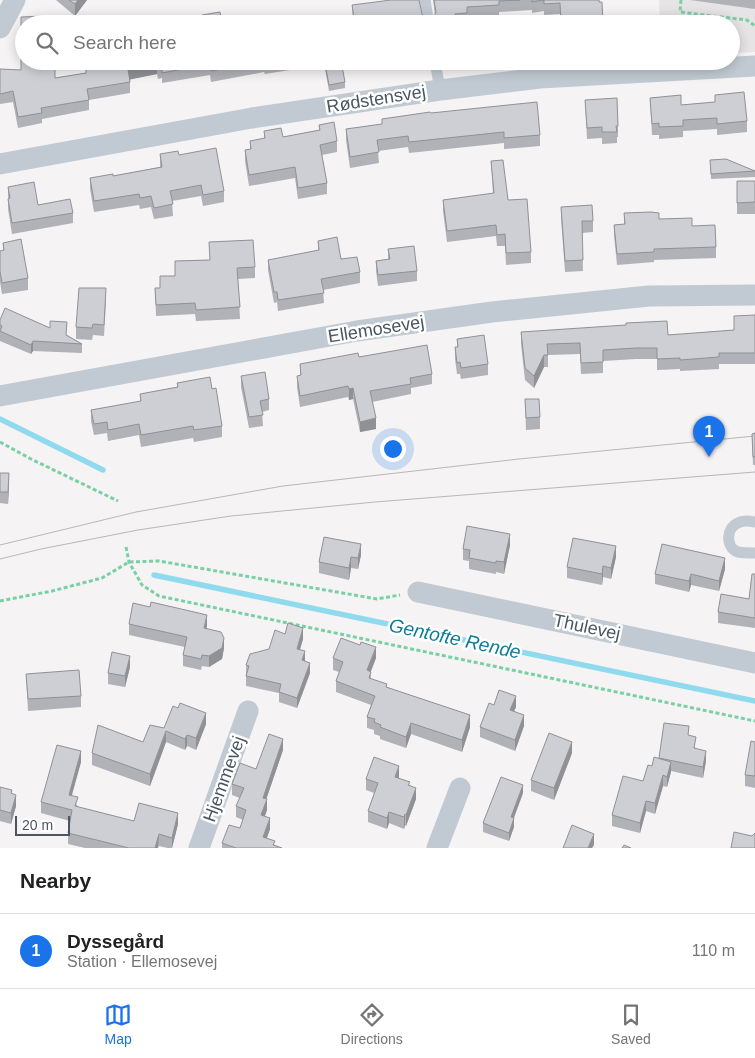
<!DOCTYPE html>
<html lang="en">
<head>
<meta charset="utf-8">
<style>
	:root { --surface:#fff; --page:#f6f6f6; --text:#202124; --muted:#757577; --line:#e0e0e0; --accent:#1a73e8 }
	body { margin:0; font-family:Arial,sans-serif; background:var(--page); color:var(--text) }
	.scale { position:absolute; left:15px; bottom:12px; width:55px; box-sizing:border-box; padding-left:5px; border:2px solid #4a5661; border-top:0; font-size:14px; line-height:18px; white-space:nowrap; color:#4a5661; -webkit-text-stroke:4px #fff; paint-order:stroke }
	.you { position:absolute; left:392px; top:448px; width:18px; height:18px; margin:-12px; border:4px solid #fff; border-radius:50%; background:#1a73e8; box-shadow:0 0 0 8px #1a73e833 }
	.badge { display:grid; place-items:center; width:32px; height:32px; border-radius:50%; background:var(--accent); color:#fff; font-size:16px; font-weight:700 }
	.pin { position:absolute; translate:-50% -41px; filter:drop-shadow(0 1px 2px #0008) }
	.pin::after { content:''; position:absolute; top:26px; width:18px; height:15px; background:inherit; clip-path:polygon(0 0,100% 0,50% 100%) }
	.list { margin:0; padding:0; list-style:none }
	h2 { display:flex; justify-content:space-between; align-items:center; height:65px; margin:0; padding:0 20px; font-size:21px }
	h2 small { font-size:16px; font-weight:400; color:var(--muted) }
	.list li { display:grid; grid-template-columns:32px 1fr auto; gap:15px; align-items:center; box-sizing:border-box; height:75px; padding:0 20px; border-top:1px solid var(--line) }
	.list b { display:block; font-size:19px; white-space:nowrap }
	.list p { margin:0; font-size:16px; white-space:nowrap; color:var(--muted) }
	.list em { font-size:16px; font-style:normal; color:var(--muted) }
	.icon { flex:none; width:28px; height:28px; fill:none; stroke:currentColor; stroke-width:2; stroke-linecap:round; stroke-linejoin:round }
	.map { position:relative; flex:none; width:755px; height:848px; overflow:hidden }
	.search { position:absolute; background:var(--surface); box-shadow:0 2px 12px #0003; left:15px; right:15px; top:15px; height:55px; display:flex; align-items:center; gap:12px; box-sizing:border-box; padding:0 18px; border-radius:28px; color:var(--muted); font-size:19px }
	.sheet { height:140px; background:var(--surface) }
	nav { display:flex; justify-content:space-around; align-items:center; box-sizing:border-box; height:70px; border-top:1px solid var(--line); background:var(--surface); font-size:14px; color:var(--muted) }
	nav a { display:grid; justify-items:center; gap:2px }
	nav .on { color:var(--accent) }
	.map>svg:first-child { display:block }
	.education { fill:#e6e4e5 }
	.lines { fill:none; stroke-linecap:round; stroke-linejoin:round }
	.stream { stroke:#90daee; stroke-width:5.5 }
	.path { stroke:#7ad0a6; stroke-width:3; stroke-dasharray:4 2.5; stroke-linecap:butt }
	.lane { stroke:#c1cad2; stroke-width:11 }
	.street { stroke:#c1cad2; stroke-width:21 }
	.tram { stroke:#b5b8bd; stroke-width:1 }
	.wall { fill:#b0b2b7 }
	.shaded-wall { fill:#909195 }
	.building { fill:#cdcfd5; stroke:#909195 }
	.labels { text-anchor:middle; stroke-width:5; stroke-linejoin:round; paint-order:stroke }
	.street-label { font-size:18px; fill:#4a5661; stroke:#fff }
	.water-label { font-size:19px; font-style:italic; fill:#0c7c9b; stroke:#fff }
</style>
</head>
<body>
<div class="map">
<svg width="755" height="848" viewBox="0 0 755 848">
	<rect width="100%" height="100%" fill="#f5f3f3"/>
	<polygon class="education" points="659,0 755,0 755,52 731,53 731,24 660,24"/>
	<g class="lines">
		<g class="stream">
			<polyline points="0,419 103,470"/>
			<polyline points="154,575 755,701"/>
		</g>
		<g class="path">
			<polyline points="681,0 680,12 747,20 755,26"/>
			<polyline points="0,442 31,459 118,501"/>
			<polyline points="753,454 755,453"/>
			<polyline points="126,547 129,562 142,585 159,596 755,721"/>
			<polyline points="0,601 52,591 102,578 129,562 159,561 377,599 400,595"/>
		</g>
		<g class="lane">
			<polyline points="425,0 429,24"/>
			<polyline points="435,61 440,90"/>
			<path d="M755,522C750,521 743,520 738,523C726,528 725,547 738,552C743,553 750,553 755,553"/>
		</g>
		<g class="street">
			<polyline points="0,28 15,0"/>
			<polyline points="0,164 252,118 440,90 540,78 755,66"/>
			<polyline points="0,396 357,331 492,312 649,296 755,295"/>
			<polyline points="418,592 755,663"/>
			<polyline points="199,848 248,711"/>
			<polyline points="437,848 460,788"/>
		</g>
		<g class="tram">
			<polyline points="0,545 136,512 283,486 519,459 755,436"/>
			<polyline points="0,559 41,549 138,530 231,516 375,502 755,472"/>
		</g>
	</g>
	<g class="wall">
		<polygon points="56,0 87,0 75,16"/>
		<polygon points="433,0 599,0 603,24 560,24 560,14 544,15 544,11 532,13 532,10 499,12 499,16 467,18 467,24 433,24 433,19 435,15"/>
		<polygon points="690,0 755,0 755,9"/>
		<polygon points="352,5 422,14 426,24 353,24"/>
		<polygon points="24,24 55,78 86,73 86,61 303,61 290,64 290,70 265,74 264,72 211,82 210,75 162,83 162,78 158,79 157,74 130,79 130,93 89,100 89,110 42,119 42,123 18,128 13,102 0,104 0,69 21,70"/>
		<polygon points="325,64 345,82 345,88 329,91 325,69"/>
		<polygon points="715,95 747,121 747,132 717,135 717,129 683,131 683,137 659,139 659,135 652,135 650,98 681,105 715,102"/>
		<polygon points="585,100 618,126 618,137 617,137 617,143 602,144 602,138 587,139"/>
		<polygon points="431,113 540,135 540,146 504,149 504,143 409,153 408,147 378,151 379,163 350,168 346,140 346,129 382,124 382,119"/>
		<polygon points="319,125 337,141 337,152 322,155 327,183 327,194 298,199 295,178 249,186 245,161 245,150 250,149 250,141 264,138 264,131 283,137 319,130"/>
		<polygon points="160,154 179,155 224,191 224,202 203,206 201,196 172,201 173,216 154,219 151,207 140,209 139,205 94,212 90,189 90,178 113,176 160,167"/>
		<polygon points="710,160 755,171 755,177 711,179"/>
		<polygon points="491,161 531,252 531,263 506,265 505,246 497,246 496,236 447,242 443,211 443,200 493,194"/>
		<rect x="737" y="181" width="18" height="33"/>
		<polygon points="8,187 38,205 73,213 73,223 12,234 8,209"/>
		<polygon points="561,207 593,221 593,232 582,233 583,271 565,272 561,218"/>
		<polygon points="624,213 659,219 692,226 716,247 716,258 654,260 654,262 617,265 614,235 614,225 624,224"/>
		<polygon points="318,241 360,272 360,283 323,290 324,303 278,311 277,302 274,303 268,270 268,260 318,251"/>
		<polygon points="209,242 255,267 255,278 238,279 240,319 196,321 195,314 156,316 155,288 160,288 175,276 175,261 210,260"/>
		<polygon points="3,243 28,278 28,290 2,294 0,282 0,251 3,251"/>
		<polygon points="388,249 417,271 417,281 378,286 376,271 376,261 388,259"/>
		<polygon points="106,300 104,336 93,335 92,340 76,339 76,327"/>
		<polygon points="755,315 755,364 719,364 719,369 680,371 680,369 657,370 657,359 636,359 603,361 603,373 581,374 580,354 548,355 548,367 544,367 534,388 525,380 521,344 521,332 668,335 734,330"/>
		<polygon points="0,320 67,335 82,344 82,353 33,351 31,354 0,341"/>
		<polygon points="457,339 488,364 488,375 461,379 460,374 457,374 455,359 455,347 457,347"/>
		<polygon points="359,357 432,374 432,384 411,388 411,394 372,402 376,429 360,432 353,399 349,400 348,397 300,407 297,387 297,376 300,375 300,364"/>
		<polygon points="241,376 269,399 269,410 262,412 263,426 249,428 241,387"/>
		<polygon points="177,383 212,389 222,426 222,437 194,442 193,438 141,447 139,435 108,441 107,433 94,435 91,421 91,410 140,402 140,394 177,387"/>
		<polygon points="525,399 540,417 540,429 526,430"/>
		<polygon points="755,433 755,465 753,465 752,434"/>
		<polygon points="0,473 9,485 8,504 0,503"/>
		<polygon points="510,545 504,574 496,572 496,574 469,569 469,561 463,560 463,549"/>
		<polygon points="361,555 358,569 351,568 349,580 319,573 319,562"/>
		<polygon points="616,557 611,579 603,577 602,585 567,578 567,567"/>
		<polygon points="725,569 719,591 691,585 689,592 655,584 655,574"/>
		<polygon points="755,574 755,628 718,623 718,612 749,599"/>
		<polygon points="129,624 207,626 206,628 224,648 222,659 209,667 202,666 201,670 183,666 183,655 185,647 129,635"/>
		<polygon points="303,639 300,650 310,673 297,708 279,702 279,693 246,686 246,665 269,649"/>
		<polygon points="333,658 376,658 371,671 371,679 470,727 462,752 411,734 406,748 380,739 380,736 374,734 374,730 367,728 367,717 371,705 336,692 336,681 339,672 333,670"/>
		<polygon points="130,667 125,687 108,684 108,673"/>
		<polygon points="26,674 81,696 81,707 28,711"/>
		<polygon points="494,705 516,707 514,711 524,726 515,751 480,737 480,727"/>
		<polygon points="206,724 196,750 187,746 185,750 166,742 150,786 92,765 92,753 143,742 164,728"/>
		<polygon points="689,736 696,749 706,761 703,778 671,771 667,787 663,786 655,814 646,811 640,833 612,826 612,815 643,781 652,766 659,758"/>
		<polygon points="755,742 755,788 745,786 745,775"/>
		<polygon points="283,750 266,799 267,810 265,816 270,829 267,838 275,845 282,848 222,848 222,843 240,828 243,820 236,817 236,806 240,798 232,795 232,784 256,769"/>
		<polygon points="572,753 554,800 531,791 531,780"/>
		<polygon points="81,762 71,795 78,807 134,821 178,824 172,848 168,848 159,846 158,848 85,848 68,844 68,833 70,821 41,813 41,802"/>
		<polygon points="399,777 399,778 410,785 416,799 406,826 405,825 404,829 389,823 387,829 368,822 368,811 374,793 366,790 366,779"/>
		<polygon points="0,787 12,793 16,806 11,824 0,821"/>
		<polygon points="523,793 514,818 514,827 509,841 483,832 483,823"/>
	</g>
	<g class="shaded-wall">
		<polygon points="78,0 87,0 75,16 75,4"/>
		<polygon points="426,20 426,24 409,24"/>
		<polygon points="157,63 157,74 128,80 128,69"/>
		<polygon points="33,341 33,351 31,354 31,345"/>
		<polygon points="544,355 544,367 534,388 534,376"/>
		<polygon points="353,388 353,399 349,400 349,389"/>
		<polygon points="376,418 376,429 360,432 360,422"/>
		<polygon points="9,473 9,485 8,504 8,492"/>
		<polygon points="510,534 510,545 504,574 504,562"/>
		<polygon points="361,544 361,555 358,569 358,558"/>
		<polygon points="616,546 616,557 611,579 611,568"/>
		<polygon points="351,557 351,568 349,580 349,568"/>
		<polygon points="725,558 725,569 719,591 719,581"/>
		<polygon points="603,566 603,577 602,585 602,574"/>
		<polygon points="691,574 691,585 689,592 689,581"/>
		<polygon points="207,615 207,626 204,639 204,628"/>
		<polygon points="303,628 303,639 297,659 297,649"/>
		<polygon points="224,638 224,648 222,659 209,667 209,656"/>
		<polygon points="376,647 376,658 367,681 367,670"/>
		<polygon points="305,651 305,662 302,660"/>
		<polygon points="130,656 130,667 125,687 125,676"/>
		<polygon points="310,663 310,673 297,708 297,698"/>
		<polygon points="516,696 516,707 510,720 510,710"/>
		<polygon points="206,713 206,724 196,750 196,738"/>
		<polygon points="470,715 470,727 462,752 462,740"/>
		<polygon points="524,715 524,726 515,751 515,740"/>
		<polygon points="411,723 411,734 406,748 406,737"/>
		<polygon points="166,731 166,742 150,786 150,774"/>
		<polygon points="187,735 187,746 185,750 185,739"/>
		<polygon points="283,739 283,750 263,809 263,798"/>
		<polygon points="572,742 572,753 554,800 554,788"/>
		<polygon points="81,751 81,762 69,806 69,795"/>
		<polygon points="706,751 706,761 703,778 703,767"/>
		<polygon points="671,762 671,772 667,787 667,777"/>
		<polygon points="399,766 399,777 395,788 395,777"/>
		<polygon points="663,775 663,786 655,814 655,803"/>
		<polygon points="523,785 523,793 511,825 511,817"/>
		<polygon points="416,788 416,799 406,826 406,815"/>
		<polygon points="16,795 16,806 11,824 11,813"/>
		<polygon points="267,799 267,810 261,826 261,815"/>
		<polygon points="646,801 646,811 640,833 640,823"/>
		<polygon points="389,812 389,823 387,829 387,818"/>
		<polygon points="178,813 178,824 172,848 172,838"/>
		<polygon points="405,814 405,825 404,829 404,817"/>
		<polygon points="270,818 270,829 263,848 263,837"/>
		<polygon points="514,818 514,827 509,841 509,833"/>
		<polygon points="159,834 158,848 155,848"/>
		<polygon points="594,834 594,845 592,848 588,848"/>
	</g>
	<g class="building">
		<polygon points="69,0 78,0 75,4"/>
		<polygon points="391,0 419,0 422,14 426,20 409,24 355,24 352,5"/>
		<polygon points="434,0 520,0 499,1 499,5 467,7 467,13 455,14 456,18 433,19 436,12"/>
		<polygon points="532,0 599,0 599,2 602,2 603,24 561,24 560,3 544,4 544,0 532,2"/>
		<polygon points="220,12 222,24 203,24 202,15"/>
		<polygon points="46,16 46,24 24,24 24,61 55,61 55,78 86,73 86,61 262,61 211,71 210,64 162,73 162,68 158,69 157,63 128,69 130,82 87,89 89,100 41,108 42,113 18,117 13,91 0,94 0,69 21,70 21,17"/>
		<polygon points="309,19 310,24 279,24"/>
		<polygon points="264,61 277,61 265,63"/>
		<polygon points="341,61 345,82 329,85 325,64"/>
		<polygon points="744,92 747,121 717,124 717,118 683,120 683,126 659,127 659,123 652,124 650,98 681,95 681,105 715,102 715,95"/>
		<polygon points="617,98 618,126 616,126 617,132 602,132 602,127 587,128 585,100"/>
		<polygon points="537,102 540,135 504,138 504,132 409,142 408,136 377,140 379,152 350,157 346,129 382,124 382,119 430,112 431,113"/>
		<polygon points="334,122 337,141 320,145 327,183 298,188 295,167 249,175 245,150 251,149 250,141 265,138 264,131 281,128 283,137 320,130 319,125"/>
		<polygon points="216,148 224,191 203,195 201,185 170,191 173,204 154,208 151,196 140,198 139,194 94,201 90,178 113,174 113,176 162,167 160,154 178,151 179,155"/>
		<polygon points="726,159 755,171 711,174 710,160"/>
		<polygon points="503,160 508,200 527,199 531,252 506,253 505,234 497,235 496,225 447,231 443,200 494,193 491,161"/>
		<polygon points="737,181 755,181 755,202 737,203"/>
		<polygon points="34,182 38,205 70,199 73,213 12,223 8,199 10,198 8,187"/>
		<polygon points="592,205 593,221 582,221 583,260 565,261 561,207"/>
		<polygon points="651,212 659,213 659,219 692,218 692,226 715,225 716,247 654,249 654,252 617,254 614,225 625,224 624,213"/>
		<polygon points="337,237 341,259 357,257 360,272 321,279 324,293 278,300 277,292 274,292 268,260 319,250 318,241"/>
		<polygon points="21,239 28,278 2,283 0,271 0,251 4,250 3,243"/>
		<polygon points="253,240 255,267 237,268 240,307 196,310 195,303 156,305 155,288 160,288 160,276 175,276 175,261 210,260 209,242"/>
		<polygon points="414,246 417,271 378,275 376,261 390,259 388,249"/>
		<polygon points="79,288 106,288 104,325 93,324 92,328 76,327"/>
		<polygon points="5,308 50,328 50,321 67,322 66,335 82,344 33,341 31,345 0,331 2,326 0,325 0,320"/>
		<polygon points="755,315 755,353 719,353 719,357 680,360 680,358 657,359 657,348 636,348 603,350 603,362 581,363 580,343 547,344 548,355 544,355 534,376 525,368 521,332 626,325 626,323 667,321 668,335 734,330 734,316"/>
		<polygon points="484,335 488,364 461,368 460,362 457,363 455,347 458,347 457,339"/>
		<polygon points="427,345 432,374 410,378 411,384 370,391 376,418 360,422 353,388 349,389 348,386 300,396 297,376 301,375 300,364 358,353 359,357"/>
		<polygon points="265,372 269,399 260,401 263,415 249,417 241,376"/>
		<polygon points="210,377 212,389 216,388 222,426 194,430 193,426 141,435 139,424 108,430 107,422 94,424 91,410 141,401 140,394 178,387 177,383"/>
		<polygon points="525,399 539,399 540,417 526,418"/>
		<polygon points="755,433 755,457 753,457 752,434"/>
		<polygon points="0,473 9,473 8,492 0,492"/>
		<polygon points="467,526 510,534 504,562 496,561 496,563 469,558 470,550 463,549"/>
		<polygon points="324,537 361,544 358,558 351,557 349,568 319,562"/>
		<polygon points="573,538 616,546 611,568 603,566 602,574 567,567"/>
		<polygon points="662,544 725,558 719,581 691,574 689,581 655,574"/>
		<polygon points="752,574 755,574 755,618 718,612 721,594 749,599"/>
		<polygon points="151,602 207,615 204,628 221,632 224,638 222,648 209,656 202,655 201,659 183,655 187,637 129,624 133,603 150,607"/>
		<polygon points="288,623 303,628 297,649 305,651 302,660 310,663 297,698 279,692 281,684 246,676 249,666 246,665 250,654 269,649 275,630 285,634"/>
		<polygon points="341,638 360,645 361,642 376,647 367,670 371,672 369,678 387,684 386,687 470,715 462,740 411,723 406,737 380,727 381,725 374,722 375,719 367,717 375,696 336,681 343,662 333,658"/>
		<polygon points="112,652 130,656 125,676 108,673"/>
		<polygon points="79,670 81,696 28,699 26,674"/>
		<polygon points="499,690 516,696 510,710 524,715 515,740 480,727 489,703 494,705"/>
		<polygon points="180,703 206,713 196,738 187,735 185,739 166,731 150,774 92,753 98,725 143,742 150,725 164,728 173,706 178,708"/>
		<polygon points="664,723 689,726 688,735 696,737 694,748 706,751 703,767 659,758"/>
		<polygon points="549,733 572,742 554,788 531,780"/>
		<polygon points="269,734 283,739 263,798 267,799 261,815 270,818 263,837 275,841 273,845 282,848 236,848 222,843 229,825 240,828 246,810 236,806 244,788 232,784 240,763 256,769"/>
		<polygon points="751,741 755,742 755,776 745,775"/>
		<polygon points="57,745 81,751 69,795 78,797 75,806 134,821 139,803 178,813 172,838 159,834 155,848 129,848 68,833 72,810 41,802"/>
		<polygon points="374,757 399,766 395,777 410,782 408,785 416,788 406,815 405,814 404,817 389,812 387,818 368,811 378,783 366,779"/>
		<polygon points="654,757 671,762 667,777 663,775 655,803 646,801 640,823 612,815 623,776 643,781 648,765 652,766"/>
		<polygon points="501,777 523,785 511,817 514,818 509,833 483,823"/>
		<polygon points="0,787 12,790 11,793 16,795 11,813 0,810"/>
		<polygon points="572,825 594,834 588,848 563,848"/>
		<polygon points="734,832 752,836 755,833 755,848 731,848"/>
		<polygon points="624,845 631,848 622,848"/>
	</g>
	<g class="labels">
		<g class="street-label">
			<text transform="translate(376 99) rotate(-9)" y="6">Rødstensvej</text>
			<text transform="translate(376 329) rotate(-9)" y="6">Ellemosevej</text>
			<text transform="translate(587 627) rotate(12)" y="6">Thulevej</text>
			<text transform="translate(224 779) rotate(-70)" y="6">Hjemmevej</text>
		</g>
		<g class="water-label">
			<text transform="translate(455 638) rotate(12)" y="7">Gentofte Rende</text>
		</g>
	</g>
</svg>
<div class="scale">20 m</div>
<div class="you"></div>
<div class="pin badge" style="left:709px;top:457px">1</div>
<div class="search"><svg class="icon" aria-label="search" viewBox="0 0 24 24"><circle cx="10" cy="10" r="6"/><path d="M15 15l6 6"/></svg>Search here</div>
</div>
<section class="sheet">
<h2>Nearby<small></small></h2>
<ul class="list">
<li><span class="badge">1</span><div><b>Dyssegård</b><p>Station · Ellemosevej</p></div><em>110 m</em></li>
</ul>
</section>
<nav>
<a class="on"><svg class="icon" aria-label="map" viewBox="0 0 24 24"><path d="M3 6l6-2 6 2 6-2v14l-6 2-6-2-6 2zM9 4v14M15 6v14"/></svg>Map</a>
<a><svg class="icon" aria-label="directions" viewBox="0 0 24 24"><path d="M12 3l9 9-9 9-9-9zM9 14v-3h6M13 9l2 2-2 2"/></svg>Directions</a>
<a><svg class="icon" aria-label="saved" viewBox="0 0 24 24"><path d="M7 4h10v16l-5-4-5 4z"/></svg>Saved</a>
</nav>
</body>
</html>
